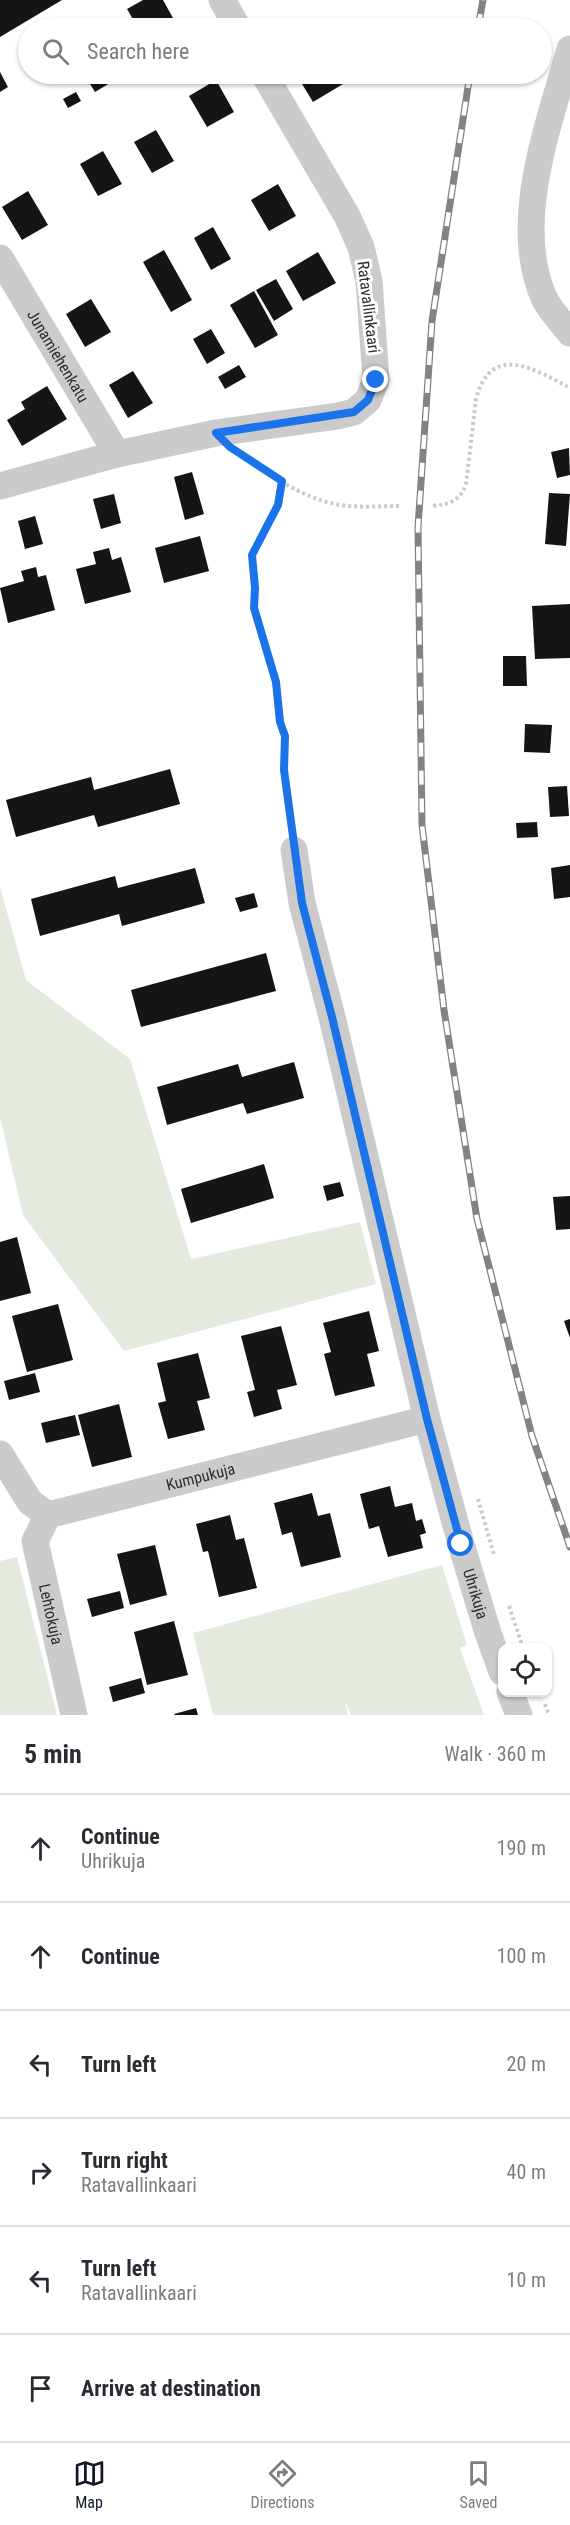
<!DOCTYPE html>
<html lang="en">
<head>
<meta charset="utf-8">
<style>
	:root { --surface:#fff; --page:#f7f7f7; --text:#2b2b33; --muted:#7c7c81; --line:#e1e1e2; --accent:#111827 }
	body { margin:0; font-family:"Roboto Condensed",sans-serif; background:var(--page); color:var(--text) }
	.controls { position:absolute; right:18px; bottom:18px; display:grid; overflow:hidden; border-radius:12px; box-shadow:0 2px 4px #0004 }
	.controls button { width:54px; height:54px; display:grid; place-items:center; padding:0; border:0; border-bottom:2px solid var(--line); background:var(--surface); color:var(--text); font:30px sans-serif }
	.stop { position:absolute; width:18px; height:18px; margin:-14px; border:4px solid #1a73e8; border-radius:50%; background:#fff }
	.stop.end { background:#1a73e8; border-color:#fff; box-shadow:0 2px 6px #0008 }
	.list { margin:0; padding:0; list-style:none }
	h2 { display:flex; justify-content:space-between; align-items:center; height:78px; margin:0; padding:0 24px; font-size:26px }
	h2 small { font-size:20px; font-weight:400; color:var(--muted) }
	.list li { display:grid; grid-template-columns:39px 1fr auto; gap:18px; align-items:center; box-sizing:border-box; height:108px; padding:0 24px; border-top:2px solid var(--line) }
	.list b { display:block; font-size:22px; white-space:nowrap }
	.list p { margin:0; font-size:20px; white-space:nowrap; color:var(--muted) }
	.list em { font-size:20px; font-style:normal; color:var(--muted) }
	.icon { flex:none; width:33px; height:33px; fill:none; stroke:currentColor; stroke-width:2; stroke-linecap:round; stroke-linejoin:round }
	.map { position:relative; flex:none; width:570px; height:1715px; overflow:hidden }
	.search { position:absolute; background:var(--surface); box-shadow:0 2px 4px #0004; left:18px; right:18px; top:18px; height:66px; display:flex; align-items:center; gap:15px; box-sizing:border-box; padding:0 21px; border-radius:33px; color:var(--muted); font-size:22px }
	.sheet { height:726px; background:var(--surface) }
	nav { display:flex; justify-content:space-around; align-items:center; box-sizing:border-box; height:84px; border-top:2px solid var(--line); background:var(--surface); font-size:16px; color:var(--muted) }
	nav a { display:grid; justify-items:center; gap:3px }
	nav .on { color:var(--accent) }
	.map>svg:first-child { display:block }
	.green { fill:#e4eadd }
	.building { fill:#151515 }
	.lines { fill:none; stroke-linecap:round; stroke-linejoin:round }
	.path { stroke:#cbcbcb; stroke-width:4; stroke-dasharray:3 3; stroke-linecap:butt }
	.minor { stroke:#cbcbcb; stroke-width:27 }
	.rail-casing { stroke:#838383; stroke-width:7 }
	.rail { stroke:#fff; stroke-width:4.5; stroke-dasharray:14; stroke-linecap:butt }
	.route { stroke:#1a73e8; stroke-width:8 }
	.labels { text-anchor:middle; stroke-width:6; stroke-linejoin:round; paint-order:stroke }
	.street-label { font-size:16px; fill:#2e2e2e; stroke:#fff }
</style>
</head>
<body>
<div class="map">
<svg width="570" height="1715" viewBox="0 0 570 1715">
	<rect width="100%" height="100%" fill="#fff"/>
	<g class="green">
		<polygon points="0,887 26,980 130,1059 191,1259 360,1222 376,1284 124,1351 23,1215 0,1117"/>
		<polygon points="17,1557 57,1715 0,1715 0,1561"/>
		<polygon points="442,1565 467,1645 460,1648 484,1715 351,1715 345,1701 348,1715 213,1715 193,1633"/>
	</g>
	<g class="building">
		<polygon points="0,0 62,0 0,37"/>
		<polygon points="143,0 163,0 173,18 155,28 138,28 127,9"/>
		<polygon points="0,72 8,87 0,92"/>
		<polygon points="84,74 117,74 120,77 95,92"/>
		<polygon points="296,74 336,74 343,84 313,102"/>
		<polygon points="216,80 234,112 207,127 189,96"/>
		<polygon points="76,92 81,101 68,108 63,99"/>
		<polygon points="156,130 174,161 152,173 134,142"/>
		<polygon points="103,151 122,184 98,196 80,164"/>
		<polygon points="278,184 296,216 269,231 251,200"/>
		<polygon points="28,191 48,225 22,240 2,207"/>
		<polygon points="213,227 231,259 211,270 194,238"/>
		<polygon points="164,250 192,300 171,312 143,262"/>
		<polygon points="318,252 336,283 303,301 286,271"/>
		<polygon points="276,279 293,309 274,321 256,290"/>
		<polygon points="254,291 278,335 255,348 230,305"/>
		<polygon points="91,299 111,332 85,347 66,314"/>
		<polygon points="211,329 225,353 207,364 193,339"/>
		<polygon points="239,365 246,377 225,389 218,377"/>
		<polygon points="133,371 153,403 128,418 109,385"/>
		<polygon points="47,386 67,419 22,446 7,420 25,409 21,402"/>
		<polygon points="569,448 570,475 557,478 551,452"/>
		<polygon points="192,472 204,514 185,520 174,477"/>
		<polygon points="549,493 570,494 566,546 545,544"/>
		<polygon points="114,494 121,523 101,529 93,499"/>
		<polygon points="35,516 43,544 25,549 18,521"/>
		<polygon points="200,536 209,571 164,583 155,548"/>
		<polygon points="109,548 112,560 121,557 131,592 85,604 76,569 96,564 93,552"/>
		<polygon points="36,567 38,577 46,575 55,610 8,623 0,588 24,581 21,571"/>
		<polygon points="570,604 570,658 535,659 532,606"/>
		<polygon points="503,656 526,656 527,686 503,686"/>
		<polygon points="525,724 552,725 550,753 524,752"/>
		<polygon points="170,769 180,804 98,827 94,815 16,837 6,800 91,777 94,790"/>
		<polygon points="567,786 569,816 550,817 548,787"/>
		<polygon points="537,822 538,837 517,838 516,823"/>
		<polygon points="570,865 570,897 554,899 551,868"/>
		<polygon points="195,868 205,903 122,926 119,914 40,936 31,899 115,876 118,888"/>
		<polygon points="254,893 258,907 240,912 235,898"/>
		<polygon points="266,953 276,991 141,1027 131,990"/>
		<polygon points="294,1062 304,1098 247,1114 243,1103 167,1125 157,1087 238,1064 242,1077"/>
		<polygon points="264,1164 274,1198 191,1223 181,1189"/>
		<polygon points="340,1182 344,1196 327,1201 323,1186"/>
		<polygon points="570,1196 570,1229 556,1230 553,1197"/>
		<polygon points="17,1237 31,1293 0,1301 0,1242"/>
		<polygon points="58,1304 73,1360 27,1372 12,1316"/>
		<polygon points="369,1311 379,1351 367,1354 375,1386 335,1396 324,1354 331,1352 323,1323"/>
		<polygon points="570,1319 570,1338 564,1321"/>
		<polygon points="281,1326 297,1385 277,1390 282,1409 254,1417 247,1392 255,1390 241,1336"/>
		<polygon points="198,1353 210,1398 197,1401 205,1430 168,1439 158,1403 166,1401 157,1363"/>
		<polygon points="35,1373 40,1392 9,1400 4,1381"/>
		<polygon points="119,1404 132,1457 92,1467 78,1415"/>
		<polygon points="75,1415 80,1435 46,1443 41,1423"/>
		<polygon points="390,1486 395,1507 412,1503 416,1521 422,1519 426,1533 420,1535 423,1548 388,1557 379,1526 369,1529 360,1494"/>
		<polygon points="312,1493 318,1516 330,1513 341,1557 301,1567 292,1532 282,1535 274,1503"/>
		<polygon points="230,1515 236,1540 244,1538 257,1588 219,1597 208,1551 203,1552 196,1524"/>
		<polygon points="155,1545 167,1595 130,1605 117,1554"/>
		<polygon points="120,1591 124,1608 92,1617 87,1599"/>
		<polygon points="174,1621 188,1675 147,1685 134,1632"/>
		<polygon points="141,1678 145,1693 113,1702 109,1687"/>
		<polygon points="196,1708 198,1715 175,1715 174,1714"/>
	</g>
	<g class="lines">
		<g class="path">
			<path d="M241,455C270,475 305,500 341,505C361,508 381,506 401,506"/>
			<polyline points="282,481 278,505 252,555 255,588 253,608 276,682 281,722 285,736 284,770 292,825"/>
			<path d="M433,506C450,504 460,501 466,484L476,399C491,342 534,369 570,388"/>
			<polyline points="478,1499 494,1555"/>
			<polyline points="509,1606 523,1648"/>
			<polyline points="545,1704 549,1715"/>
		</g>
		<g class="minor">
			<polyline points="222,0 238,28"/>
			<path d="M570,49C549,125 510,224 545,300C551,311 562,323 570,333"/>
			<path id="s1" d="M0,258L117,454"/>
			<polyline points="0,486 117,454 216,433 338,416 354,412 368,400 376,380 369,281 361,247 347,216 264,74"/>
			<path id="s2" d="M294,850L302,903L332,1017L427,1419L461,1544L488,1633L502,1672"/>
			<path id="s3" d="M0,1454L30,1502L48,1515L427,1419"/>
			<path id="s4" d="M48,1515L35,1541L74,1715"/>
			<polyline points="510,1692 519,1715"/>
		</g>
		<defs>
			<g id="rail">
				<polyline points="478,28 483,0"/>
				<polyline points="470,74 432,321 418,527 422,825 444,1010 477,1219 532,1436 570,1547"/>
			</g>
		</defs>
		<use href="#rail" class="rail-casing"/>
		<use href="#rail" class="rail"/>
	</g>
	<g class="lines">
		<polyline class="route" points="376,380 368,400 354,412 216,433 230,447 282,481 278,505 252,555 255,588 254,608 276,682 280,722 285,736 284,770 302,903 332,1017 427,1419 461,1544"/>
	</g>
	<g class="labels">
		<g class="street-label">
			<text transform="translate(369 307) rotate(83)" y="6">Ratavallinkaari</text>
			<text dy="6" stroke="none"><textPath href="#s1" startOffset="114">Junamiehenkatu</textPath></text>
			<text dy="6" stroke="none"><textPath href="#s3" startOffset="236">Kumpukuja</textPath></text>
			<text dy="6" stroke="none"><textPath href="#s2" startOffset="766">Uhrikuja</textPath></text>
			<text dy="6" stroke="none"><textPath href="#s4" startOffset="104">Lehtokuja</textPath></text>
		</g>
	</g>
</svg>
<div class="controls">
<button><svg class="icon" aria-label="locate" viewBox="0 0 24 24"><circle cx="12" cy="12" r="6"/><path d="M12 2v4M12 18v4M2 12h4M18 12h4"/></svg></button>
</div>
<div class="stop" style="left:461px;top:1544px"></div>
<div class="stop end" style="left:376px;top:380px"></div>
<div class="search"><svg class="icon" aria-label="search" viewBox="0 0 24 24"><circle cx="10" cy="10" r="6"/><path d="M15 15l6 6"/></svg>Search here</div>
</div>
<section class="sheet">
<h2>5 min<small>Walk · 360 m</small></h2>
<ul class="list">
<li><svg class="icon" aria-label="ahead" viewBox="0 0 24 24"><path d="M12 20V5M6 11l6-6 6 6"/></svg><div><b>Continue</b><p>Uhrikuja</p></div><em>190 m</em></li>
<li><svg class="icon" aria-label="ahead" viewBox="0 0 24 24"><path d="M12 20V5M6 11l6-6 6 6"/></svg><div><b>Continue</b></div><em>100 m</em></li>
<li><svg class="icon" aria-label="left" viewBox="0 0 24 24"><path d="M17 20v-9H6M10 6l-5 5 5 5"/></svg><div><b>Turn left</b></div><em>20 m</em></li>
<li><svg class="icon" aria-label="right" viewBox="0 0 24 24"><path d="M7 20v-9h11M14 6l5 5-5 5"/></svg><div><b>Turn right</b><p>Ratavallinkaari</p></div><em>40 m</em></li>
<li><svg class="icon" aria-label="left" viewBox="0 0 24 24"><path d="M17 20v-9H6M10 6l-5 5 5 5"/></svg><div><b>Turn left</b><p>Ratavallinkaari</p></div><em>10 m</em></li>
<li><svg class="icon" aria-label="arrive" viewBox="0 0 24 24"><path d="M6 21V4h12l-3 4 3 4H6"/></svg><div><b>Arrive at destination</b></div></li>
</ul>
</section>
<nav>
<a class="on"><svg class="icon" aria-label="map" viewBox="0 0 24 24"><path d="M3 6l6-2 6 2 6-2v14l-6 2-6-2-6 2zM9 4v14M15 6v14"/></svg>Map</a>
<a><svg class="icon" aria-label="directions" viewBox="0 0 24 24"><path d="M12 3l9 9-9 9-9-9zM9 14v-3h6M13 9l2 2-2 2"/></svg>Directions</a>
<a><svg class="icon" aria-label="saved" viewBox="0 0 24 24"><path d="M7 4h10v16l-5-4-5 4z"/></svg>Saved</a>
</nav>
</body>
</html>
